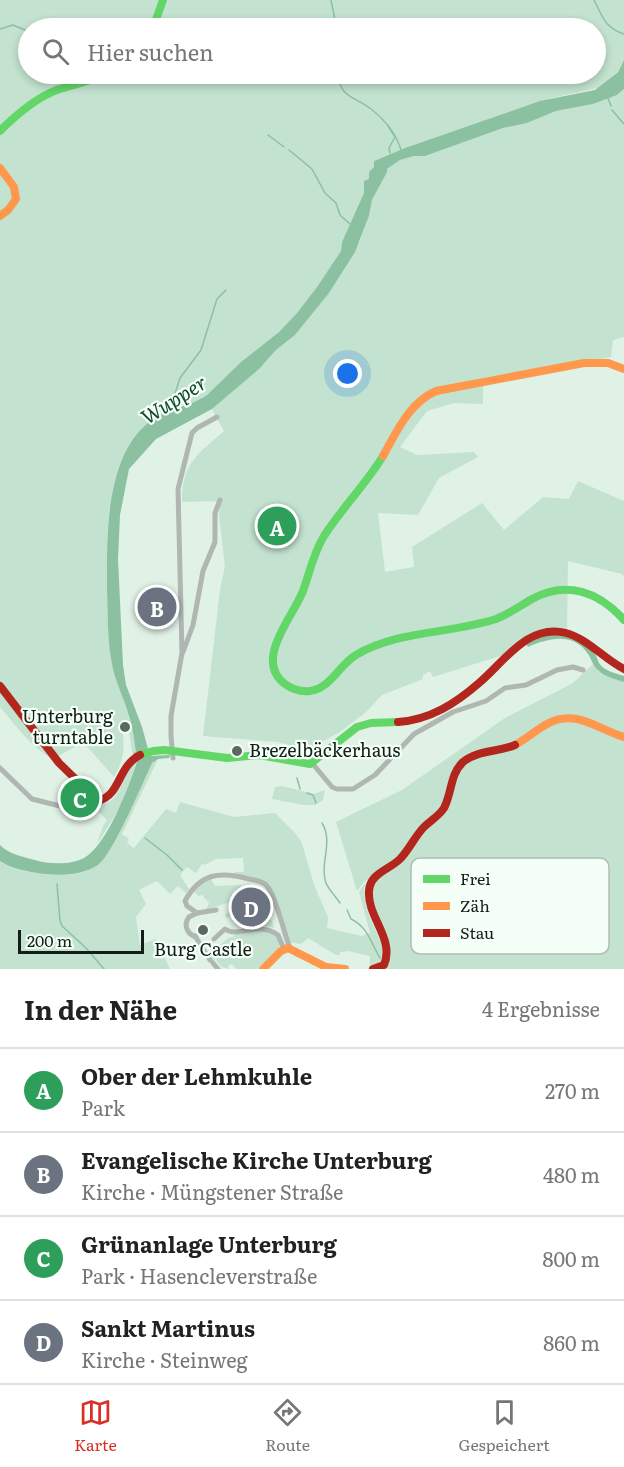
<!DOCTYPE html>
<html lang="de">
<head>
<meta charset="utf-8">
<style>
	:root { --surface:#fff; --page:#f6f6f6; --text:#222; --muted:#767676; --line:#e0e0e0; --accent:#d93025 }
	body { margin:0; font-family:Literata,serif; background:var(--page); color:var(--text) }
	.scale { position:absolute; left:18px; bottom:15px; width:126px; box-sizing:border-box; padding-left:6px; border:3px solid #141e18; border-top:0; font-size:16px; line-height:21px; white-space:nowrap; color:#141e18; -webkit-text-stroke:4px #f4fff7; paint-order:stroke }
	.you { position:absolute; left:348px; top:374px; width:21px; height:21px; margin:-15px; border:4px solid #fff; border-radius:50%; background:#1a73e8; box-shadow:0 0 0 9px #1a73e833 }
	.badge { display:grid; place-items:center; width:39px; height:39px; border-radius:50%; background:var(--accent); color:#fff; font-size:20px; font-weight:700 }
	.pin { position:absolute; translate:-50% -50%; border:3px solid #fff; box-shadow:0 2px 6px #0006 }
	.list { margin:0; padding:0; list-style:none }
	h2 { display:flex; justify-content:space-between; align-items:center; height:78px; margin:0; padding:0 24px; font-size:26px }
	h2 small { font-size:20px; font-weight:400; color:var(--muted) }
	.list li { display:grid; grid-template-columns:39px 1fr auto; gap:18px; align-items:center; box-sizing:border-box; height:84px; padding:0 24px; border-top:2px solid var(--line) }
	.list b { display:block; font-size:22px; white-space:nowrap }
	.list p { margin:0; font-size:20px; white-space:nowrap; color:var(--muted) }
	.list em { font-size:20px; font-style:normal; color:var(--muted) }
	.icon { flex:none; width:33px; height:33px; fill:none; stroke:currentColor; stroke-width:2; stroke-linecap:round; stroke-linejoin:round }
	.map { position:relative; flex:none; width:624px; height:969px; overflow:hidden }
	.search { position:absolute; background:var(--surface); box-shadow:0 3px 9px #0003; left:18px; right:18px; top:18px; height:66px; display:flex; align-items:center; gap:15px; box-sizing:border-box; padding:0 21px; border-radius:33px; color:var(--muted); font-size:22px }
	.sheet { height:414px; background:var(--surface) }
	nav { display:flex; justify-content:space-around; align-items:center; box-sizing:border-box; height:84px; border-top:2px solid var(--line); background:var(--surface); font-size:16px; color:var(--muted) }
	nav a { display:grid; justify-items:center; gap:3px }
	nav .on { color:var(--accent) }
	.map>svg:first-child { display:block }
	.green { fill:#c3e2cf; fill-rule:evenodd }
	.water { fill:#8bc1a1 }
	.lines { fill:none; stroke-linecap:round; stroke-linejoin:round }
	.stream { stroke:#8bc1a1; stroke-width:1.5 }
	.river { stroke:#8bc1a1; stroke-width:8 }
	.street { stroke:#b0b6b2; stroke-width:5 }
	.fast { stroke:#63d668; stroke-width:8 }
	.slow { stroke:#ff974d; stroke-width:8 }
	.jam { stroke:#b3261e; stroke-width:8 }
	.poi-dot { fill:#5b6860; stroke:#f4fff7; stroke-width:2 }
	.labels { text-anchor:middle; stroke-width:4.5; stroke-linejoin:round; paint-order:stroke }
	.poi-label { font-size:18px; fill:#141e18; stroke:#f4fff7; text-anchor:end }
	.water-label { font-size:20px; font-style:italic; fill:#12492d; stroke:#f4fff7 }
	.key { fill:#f4fff7; stroke:#b1bcb4; stroke-width:1.5 }
	.key-label { font-size:16px; fill:#141e18 }
</style>
</head>
<body>
<div class="map">
<svg width="624" height="969" viewBox="0 0 624 969">
	<rect width="100%" height="100%" fill="#e0f1e6"/>
	<g class="green">
		<path d="M0,0H624V60L618,71L598,88L552,98L526,106L405,148L374,161V167L370,172L369,179L364,182V193L342,242L341,251L317,287L297,313L279,332L241,362L207,395C190,407 165,409 149,422C103,459 107,538 107,590C108,615 107,640 112,664C115,682 124,699 129,716C133,728 134,740 136,752L133,753L132,751L128,725L125,719L121,722C121,727 122,730 123,735C125,752 122,763 114,777L83,742L55,758C40,758 11,720 0,707ZM28,28H596V74H28Z"/>
		<path d="M624,89V337L613,340L611,357L483,378V404L454,403L427,411L400,447L417,455L474,452L478,457L439,478L418,515L378,513L385,572L414,567L412,547L482,503L504,530L543,497L569,499L578,481L624,501V577L622,574L568,561L567,631L555,629L500,656L433,677L430,671L423,675V679L382,695L366,712L340,732L306,750L278,742L203,736L220,590L225,566L219,516L220,501L182,502C182,463 197,455 224,431L212,409L265,363L276,350L295,335L329,293L360,241L369,216L375,184L384,171L400,160L414,156H425L503,128L527,123L556,111L593,104L617,95Z"/>
		<polygon points="593,664 600,672 624,682 624,969 373,969 387,959 372,909 369,879 365,881 357,891 336,822 402,790 505,718 573,683"/>
		<path d="M158,759L122,834L129,839L127,843L134,848L166,809L176,813L180,802L234,817L275,813L295,833L302,843L314,885L328,917L327,928L362,936L370,933L359,892L366,882C359,905 377,929 384,951V957L380,962L370,966V956L348,951L340,952V955H336L308,938L301,944L288,942L266,885L235,875V872H244L243,858L216,859L204,865L202,864L196,873L187,867L180,875L189,889L186,893L178,886L170,894L157,881L139,890L146,904L136,917L140,945L156,939L170,969H0V861C21,875 76,882 98,865C102,861 105,853 107,849C124,821 138,792 152,762Z"/>
		<path d="M137,761L121,806L97,844L103,826L107,820L97,810L96,805C125,804 117,777 137,761Z"/>
		<polygon points="282,786 314,794 325,790 323,800 315,805 303,805 272,799 275,787"/>
		<polygon points="210,877 215,886 241,885 243,889 239,891 242,898 206,910 209,903 202,895 199,896 192,890"/>
		<polygon points="255,887 261,889 274,928 261,925 249,926 244,913 226,918 225,914 235,910 234,906 254,900 251,889"/>
		<polygon points="255,929 275,934 280,945 277,950 257,969 236,969 232,964 228,966 229,969 222,967 215,959 212,961 209,953 230,937 231,938 237,934"/>
	</g>
	<g class="water">
		<path d="M624,60V89L617,95L593,104L556,111L527,123L503,128L425,156H414L400,160L384,171L375,184L369,216L355,252L329,293L295,335L276,350L260,368L212,409L156,439L129,469L120,515L118,559L123,665L126,685L142,727L150,756L170,755L169,758L158,759L152,763C143,782 113,854 98,865C83,875 61,876 44,874C29,872 12,869 0,861V845C10,855 25,857 38,861C52,864 71,865 84,858C108,844 128,788 137,762L133,753L136,752C134,739 133,728 129,716C124,698 115,682 112,664C107,639 108,615 107,590C107,538 104,458 149,422C165,409 190,407 207,395L241,362L279,332L297,313L317,287L341,251L342,242L364,193V181L369,179V172L374,167V161L405,148L540,101L595,90L618,72Z"/>
		<path d="M552,634C568,636 584,640 595,654C596,655 598,661 599,663C604,671 615,673 624,676V682C615,679 605,677 598,670C593,666 592,660 588,654C573,632 549,638 528,647L526,643L537,638Z"/>
	</g>
	<g class="lines">
		<g class="stream">
			<polyline points="331,0 335,20 334,28"/>
			<path d="M594,0C603,17 604,27 624,34"/>
			<polyline points="0,29 13,25 25,30"/>
			<path d="M338,74C340,98 354,96 371,109C385,120 396,133 401,150"/>
			<polyline points="608,98 611,106"/>
			<polyline points="612,110 624,124"/>
			<polyline points="388,126 395,137 389,148 390,153"/>
			<polyline points="268,135 284,147"/>
			<polyline points="289,150 312,169 325,193 336,203 340,215 352,226"/>
			<polyline points="162,415 172,403 180,378 201,350 217,299 226,290"/>
			<polyline points="297,778 300,789"/>
			<polyline points="307,793 313,795 316,803"/>
			<path d="M322,823C334,842 319,863 326,883C329,890 336,897 340,903"/>
			<polyline points="145,838 167,855 182,870"/>
			<polyline points="57,884 60,921 62,926 86,948 104,969"/>
			<path d="M347,910L351,919C368,927 371,943 380,958"/>
		</g>
		<polyline class="river" points="370,195 383,171"/>
		<g class="street">
			<polyline points="183,652 193,625 203,571 215,542 215,513 220,500"/>
			<polyline points="173,758 171,736 171,716 182,653 178,489 192,433 197,428 217,417"/>
			<polyline points="312,763 332,787 337,789 353,789 375,775 414,734 453,712 486,701 505,688 526,685 557,670 573,667 583,670"/>
			<polyline points="0,768 32,799 72,809 98,801"/>
			<path d="M197,913L187,906L185,901C200,873 220,871 249,879C255,880 263,881 267,886C276,896 284,934 290,948"/>
			<polyline points="195,936 210,960"/>
			<path d="M196,937C187,934 183,925 189,917L197,913L216,910"/>
			<path d="M214,939L225,929C239,939 256,920 278,935L284,949"/>
			<polyline points="213,963 218,969"/>
		</g>
		<g class="fast">
			<polyline points="153,28 163,0"/>
			<path d="M0,131C16,115 35,98 57,90C73,84 90,82 106,74"/>
			<path d="M383,456C366,484 342,508 324,536C313,554 310,572 303,591C293,617 253,660 285,684C292,689 301,692 310,691C331,688 339,665 356,655C398,630 450,634 496,619C509,614 520,606 532,599C567,580 599,592 624,620"/>
			<polyline points="140,755 153,751 165,750 227,758 259,755 310,764 357,727 371,723 398,722"/>
		</g>
		<g class="slow">
			<polyline points="0,168 14,187 16,199 8,210 0,216"/>
			<path d="M383,456C397,431 409,403 436,391L584,363H608L624,369"/>
			<path d="M515,745C526,739 536,730 547,724C575,708 597,729 624,737"/>
			<polyline points="263,969 281,951 288,948 326,967 345,969"/>
		</g>
		<g class="jam">
			<path d="M0,686L59,763L98,801C121,795 117,767 140,755"/>
			<path d="M398,722C430,720 456,703 479,683C504,662 528,623 566,633C588,639 604,659 624,669"/>
			<path d="M373,969L384,965C395,939 367,917 369,891C370,873 389,870 400,859C409,850 415,836 424,827C431,820 439,816 444,808C452,793 450,774 463,762C477,750 499,752 515,745"/>
		</g>
	</g>
	<g class="poi-dot">
		<circle cx="125" cy="727" r="6"/>
		<circle cx="237" cy="751" r="6"/>
		<circle cx="203" cy="930" r="6"/>
	</g>
	<g class="labels">
		<g class="poi-label">
			<text x="113" y="723">Unterburg<tspan x="113" dy="21">turntable</tspan></text>
			<text x="249" y="757" text-anchor="start">Brezelbäckerhaus</text>
			<text x="203" y="956" text-anchor="middle">Burg Castle</text>
		</g>
		<g class="water-label">
			<text transform="translate(174 400) rotate(-32)" y="7">Wupper</text>
		</g>
	</g>
	<rect x="411" y="858" width="198" height="96" rx="9" class="key"/>
	<rect x="423" y="875" width="27" height="8" fill="#63d668"/>
	<rect x="423" y="902" width="27" height="8" fill="#ff974d"/>
	<rect x="423" y="929" width="27" height="8" fill="#b3261e"/>
	<g class="key-label">
		<text x="460" y="885">Frei</text>
		<text x="460" y="912">Zäh</text>
		<text x="460" y="939">Stau</text>
	</g>
</svg>
<div class="scale">200 m</div>
<div class="you"></div>
<div class="pin badge" style="left:277px;top:526px;background:#2e9e5b">A</div>
<div class="pin badge" style="left:157px;top:607px;background:#6b7280">B</div>
<div class="pin badge" style="left:80px;top:798px;background:#2e9e5b">C</div>
<div class="pin badge" style="left:251px;top:907px;background:#6b7280">D</div>
<div class="search"><svg class="icon" aria-label="search" viewBox="0 0 24 24"><circle cx="10" cy="10" r="6"/><path d="M15 15l6 6"/></svg>Hier suchen</div>
</div>
<section class="sheet">
<h2>In der Nähe<small>4 Ergebnisse</small></h2>
<ul class="list">
<li><span class="badge" style="background:#2e9e5b">A</span><div><b>Ober der Lehmkuhle</b><p>Park</p></div><em>270 m</em></li>
<li><span class="badge" style="background:#6b7280">B</span><div><b>Evangelische Kirche Unterburg</b><p>Kirche · Müngstener Straße</p></div><em>480 m</em></li>
<li><span class="badge" style="background:#2e9e5b">C</span><div><b>Grünanlage Unterburg</b><p>Park · Hasencleverstraße</p></div><em>800 m</em></li>
<li><span class="badge" style="background:#6b7280">D</span><div><b>Sankt Martinus</b><p>Kirche · Steinweg</p></div><em>860 m</em></li>
</ul>
</section>
<nav>
<a class="on"><svg class="icon" aria-label="map" viewBox="0 0 24 24"><path d="M3 6l6-2 6 2 6-2v14l-6 2-6-2-6 2zM9 4v14M15 6v14"/></svg>Karte</a>
<a><svg class="icon" aria-label="directions" viewBox="0 0 24 24"><path d="M12 3l9 9-9 9-9-9zM9 14v-3h6M13 9l2 2-2 2"/></svg>Route</a>
<a><svg class="icon" aria-label="saved" viewBox="0 0 24 24"><path d="M7 4h10v16l-5-4-5 4z"/></svg>Gespeichert</a>
</nav>
</body>
</html>
